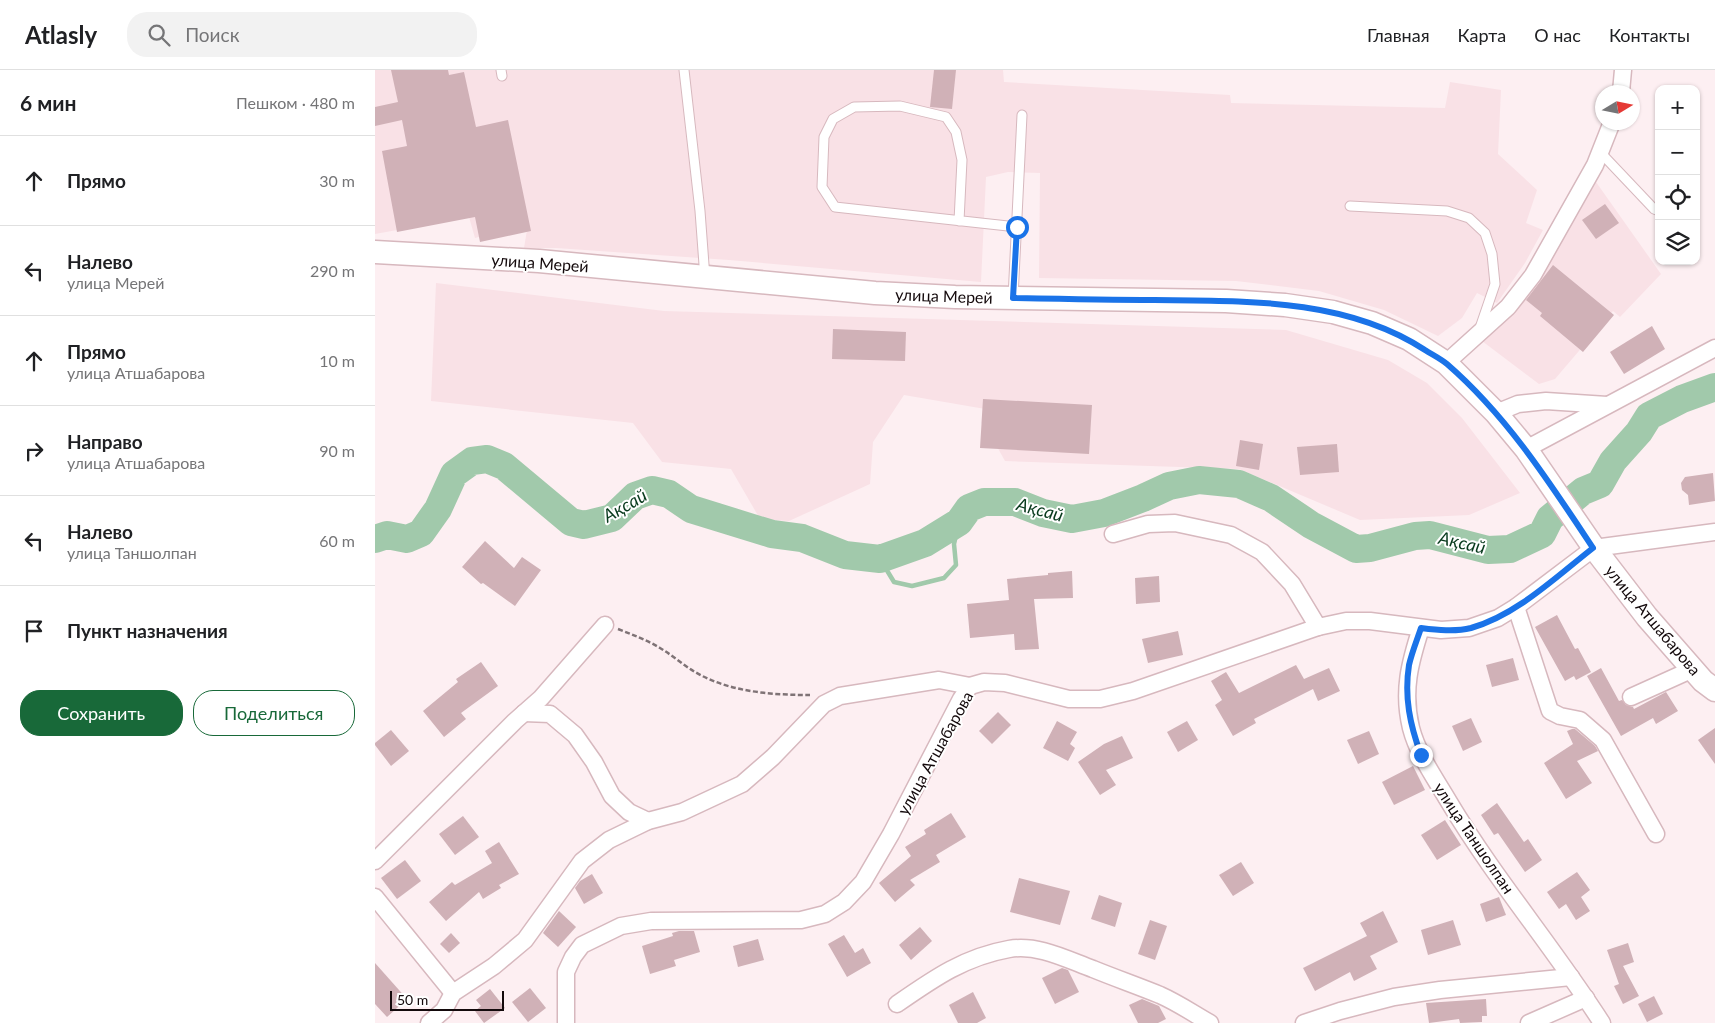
<!DOCTYPE html>
<html lang="ru">
<head>
<meta charset="utf-8">
<style>
	:root { --surface:#fff; --page:#f2f2f2; --text:#202124; --muted:#757577; --line:#e0e0e0; --accent:#186939 }
	body { margin:0; font-family:Lato,sans-serif; background:var(--page); color:var(--text) }
	.controls { position:absolute; right:15px; top:15px; display:grid; overflow:hidden; border-radius:10px; box-shadow:0 1px 4px #0004 }
	.controls button { width:45px; height:45px; display:grid; place-items:center; padding:0; border:0; border-bottom:1px solid var(--line); background:var(--surface); color:var(--text); font:25px sans-serif }
	.compass { position:absolute; left:1220px; top:15px; width:45px; height:45px; border-radius:50%; background:var(--surface); box-shadow:0 1px 4px #0004; rotate:80deg }
	.scale { position:absolute; left:15px; bottom:12px; width:114px; box-sizing:border-box; padding-left:5px; border:2px solid #13090b; border-top:0; font-size:14px; line-height:18px; white-space:nowrap; color:#13090b; -webkit-text-stroke:4px #fff; paint-order:stroke }
	.stop { position:absolute; width:15px; height:15px; margin:-11px; border:4px solid #1a73e8; border-radius:50%; background:#fff }
	.stop.end { background:#1a73e8; border-color:#fff; box-shadow:0 1px 5px #0008 }
	.list { margin:0; padding:0; list-style:none }
	h2 { display:flex; justify-content:space-between; align-items:center; height:65px; margin:0; padding:0 20px; font-size:21px }
	h2 small { font-size:16px; font-weight:400; color:var(--muted) }
	.list li { display:grid; grid-template-columns:32px 1fr auto; gap:15px; align-items:center; box-sizing:border-box; height:90px; padding:0 20px; border-top:1px solid var(--line) }
	.list b { display:block; font-size:19px; white-space:nowrap }
	.list p { margin:0; font-size:16px; white-space:nowrap; color:var(--muted) }
	.list em { font-size:16px; font-style:normal; color:var(--muted) }
	.actions { display:flex; gap:10px; padding:15px 20px }
	.actions a { flex:1; padding:11px 0; border:1px solid var(--accent); border-radius:20px; text-align:center; font-size:18px; color:var(--accent) }
	.actions .main { background:var(--accent); color:#fff }
	.icon { flex:none; width:28px; height:28px; fill:none; stroke:currentColor; stroke-width:2; stroke-linecap:round; stroke-linejoin:round }
	.map { position:relative; flex:none; width:1340px; height:953px; overflow:hidden }
	header { display:flex; align-items:center; gap:30px; box-sizing:border-box; height:70px; padding:0 25px; background:var(--surface); border-bottom:1px solid var(--line) }
	header strong { font-size:24px }
	nav { display:flex; gap:28px; margin-inline-start:auto; font-size:18px }
	.search { width:350px; height:45px; background:var(--page); display:flex; align-items:center; gap:12px; box-sizing:border-box; padding:0 18px; border-radius:20px; color:var(--muted); font-size:19px }
	main { display:flex }
	aside { flex:1; background:var(--surface) }
	.map>svg:first-child { display:block }
	.built { fill:#f9e1e6 }
	.lines { fill:none; stroke-linecap:round; stroke-linejoin:round }
	.stream { stroke:#a1c9ab; stroke-width:4.5 }
	.river { stroke:#a1c9ab; stroke-width:28 }
	.building { fill:#d0b1b7 }
	.service-casing { stroke:#d7b8be; stroke-width:11 }
	.minor-casing { stroke:#d7b8be; stroke-width:19 }
	.secondary-casing { stroke:#d7b8be; stroke-width:25 }
	.path { stroke:#7f7376; stroke-width:2.5; stroke-dasharray:5 2.5; stroke-linecap:butt }
	.service { stroke:#fff; stroke-width:9 }
	.minor { stroke:#fff; stroke-width:16 }
	.secondary { stroke:#fff; stroke-width:22 }
	.route { stroke:#1a73e8; stroke-width:6 }
	.labels { text-anchor:middle; stroke-width:4; stroke-linejoin:round; paint-order:stroke }
	.street-label { font-size:16px; fill:#13090b; stroke:#fff }
	.water-label { font-size:18px; font-style:italic; fill:#083a1d; stroke:#fff }
</style>
</head>
<body>
<header>
<strong>Atlasly</strong>
<div class="search"><svg class="icon" aria-label="search" viewBox="0 0 24 24"><circle cx="10" cy="10" r="6"/><path d="M15 15l6 6"/></svg>Поиск</div>
<nav><a>Главная</a><a>Карта</a><a>О нас</a><a>Контакты</a></nav>
</header>
<main>
<aside>
<h2>6 мин<small>Пешком · 480 m</small></h2>
<ul class="list">
<li><svg class="icon" aria-label="ahead" viewBox="0 0 24 24"><path d="M12 20V5M6 11l6-6 6 6"/></svg><div><b>Прямо</b></div><em>30 m</em></li>
<li><svg class="icon" aria-label="left" viewBox="0 0 24 24"><path d="M17 20v-9H6M10 6l-5 5 5 5"/></svg><div><b>Налево</b><p>улица Мерей</p></div><em>290 m</em></li>
<li><svg class="icon" aria-label="ahead" viewBox="0 0 24 24"><path d="M12 20V5M6 11l6-6 6 6"/></svg><div><b>Прямо</b><p>улица Атшабарова</p></div><em>10 m</em></li>
<li><svg class="icon" aria-label="right" viewBox="0 0 24 24"><path d="M7 20v-9h11M14 6l5 5-5 5"/></svg><div><b>Направо</b><p>улица Атшабарова</p></div><em>90 m</em></li>
<li><svg class="icon" aria-label="left" viewBox="0 0 24 24"><path d="M17 20v-9H6M10 6l-5 5 5 5"/></svg><div><b>Налево</b><p>улица Таншолпан</p></div><em>60 m</em></li>
<li><svg class="icon" aria-label="arrive" viewBox="0 0 24 24"><path d="M6 21V4h12l-3 4 3 4H6"/></svg><div><b>Пункт назначения</b></div></li>
</ul>
<div class="actions"><a class="main">Сохранить</a><a>Поделиться</a></div>
</aside>
<div class="map">
<svg width="1340" height="953" viewBox="0 0 1340 953">
	<rect width="100%" height="100%" fill="#fdeff2"/>
	<g class="built">
		<polygon points="0,0 628,0 629,12 855,25 856,33 1070,38 1075,12 1126,20 1123,84 1162,120 1151,153 1168,160 1150,193 1122,233 1102,223 1087,248 1063,266 1009,240 944,221 861,211 664,208 665,103 633,102 611,107 606,212 354,190 181,178 149,178 153,154 100,168 94,147 0,164"/>
		<polygon points="1221,112 1286,204 1245,247 1238,241 1180,309 1164,314 1107,271 1142,239 1175,192"/>
		<polygon points="61,213 289,241 911,260 1013,290 1052,313 1087,348 1145,423 1094,445 985,450 864,399 630,391 615,364 616,340 529,325 498,372 495,414 414,451 385,449 356,399 287,392 258,353 56,331"/>
	</g>
	<g class="lines">
		<polyline class="stream" points="505,489 519,512 537,516 569,508 581,495 579,474 584,452"/>
		<polyline class="river" points="0,469 12,465 32,469 46,463 63,439 79,404 97,391 112,389 129,396 196,452 209,455 237,448 260,426 277,420 294,424 316,439 397,464 427,468 470,485 505,489 550,473 584,452 594,438 609,432 640,432 668,443 697,449 729,443 768,428 794,416 824,410 864,414 896,428 936,455 981,479 995,478 1040,466 1055,465 1113,480 1135,479 1167,464 1175,448 1208,421 1225,414 1238,391 1264,362 1274,346 1307,329 1340,317"/>
	</g>
	<g class="building">
		<polygon points="16,0 73,0 74,5 89,2 101,57 133,50 156,161 105,172 100,147 22,162 7,81 32,76 27,50 0,56 0,37 23,32"/>
		<polygon points="559,0 581,0 577,39 555,37"/>
		<polygon points="1230,134 1244,153 1221,169 1207,150"/>
		<polygon points="1178,195 1239,245 1208,282 1165,246 1167,243 1151,230"/>
		<polygon points="1277,256 1290,279 1249,304 1235,282"/>
		<polygon points="458,259 531,262 530,291 457,289"/>
		<polygon points="608,329 717,335 714,384 605,378"/>
		<polygon points="865,370 888,374 884,400 861,396"/>
		<polygon points="962,374 964,402 925,405 922,377"/>
		<polygon points="1338,403 1340,431 1314,435 1313,425 1307,420 1306,413 1310,407"/>
		<polygon points="110,471 139,498 147,487 166,500 140,536 108,513 106,514 87,497"/>
		<polygon points="697,501 698,528 659,529 664,579 640,580 639,564 595,568 592,534 634,530 632,509 673,505 673,503"/>
		<polygon points="784,506 785,532 761,534 760,508"/>
		<polygon points="1182,545 1200,579 1203,578 1216,602 1201,610 1199,606 1190,611 1160,557"/>
		<polygon points="803,561 808,585 773,593 767,569"/>
		<polygon points="1138,588 1144,610 1117,617 1111,595"/>
		<polygon points="106,592 123,616 86,643 91,649 69,667 48,641 83,612 81,609"/>
		<polygon points="921,595 929,609 954,598 965,621 943,631 938,619 879,649 881,653 858,666 840,635 847,630 836,611 851,602 864,623"/>
		<polygon points="1226,598 1244,631 1247,630 1251,635 1258,637 1259,639 1291,622 1303,641 1281,654 1278,648 1246,666 1212,606"/>
		<polygon points="623,642 636,655 617,674 604,661"/>
		<polygon points="1096,648 1107,672 1088,681 1077,656"/>
		<polygon points="682,651 702,662 695,674 700,678 693,691 668,678"/>
		<polygon points="812,651 823,670 803,682 792,662"/>
		<polygon points="1340,658 1340,694 1323,670"/>
		<polygon points="1197,659 1200,659 1220,676 1223,681 1202,691 1217,713 1191,729 1169,693 1198,674 1192,661"/>
		<polygon points="16,660 34,681 16,696 0,675 0,673"/>
		<polygon points="994,661 1004,684 983,694 972,670"/>
		<polygon points="747,666 758,688 731,700 741,715 725,725 703,692 729,674"/>
		<polygon points="1038,696 1050,720 1019,735 1007,712"/>
		<polygon points="1122,733 1149,772 1153,769 1167,790 1150,802 1123,763 1119,765 1106,745"/>
		<polygon points="576,743 591,767 561,785 565,792 535,810 540,815 520,832 504,813 536,786 530,777 551,764 549,760"/>
		<polygon points="88,746 104,767 80,785 64,764"/>
		<polygon points="1070,750 1086,775 1062,790 1046,765"/>
		<polygon points="124,772 144,804 124,815 126,818 108,829 104,822 71,851 54,832 77,812 80,815 117,793 110,781"/>
		<polygon points="30,790 46,811 22,829 6,808"/>
		<polygon points="866,792 879,813 858,826 844,805"/>
		<polygon points="1202,802 1215,820 1206,827 1215,841 1201,850 1191,834 1184,839 1172,822"/>
		<polygon points="217,804 228,823 209,834 200,818 205,811"/>
		<polygon points="644,808 695,821 685,855 635,842"/>
		<polygon points="724,825 747,833 740,857 716,849"/>
		<polygon points="1124,827 1131,845 1111,852 1105,834"/>
		<polygon points="184,841 201,857 183,877 168,863"/>
		<polygon points="1008,841 1023,872 995,886 1002,899 979,911 975,902 940,921 928,898 992,866 985,853"/>
		<polygon points="775,850 792,856 780,890 763,884"/>
		<polygon points="1078,850 1086,875 1053,885 1046,860"/>
		<polygon points="545,857 557,871 536,890 524,875"/>
		<polygon points="304,861 319,861 325,882 299,890 301,896 275,904 267,876 298,866 297,863"/>
		<polygon points="76,863 85,873 74,883 65,874"/>
		<polygon points="469,865 480,883 488,878 496,893 472,907 453,874"/>
		<polygon points="383,869 389,890 363,897 358,876"/>
		<polygon points="1253,873 1259,892 1248,896 1264,926 1248,934 1239,916 1244,914 1232,880"/>
		<polygon points="0,893 32,929 12,947 0,934"/>
		<polygon points="687,898 693,900 704,922 680,934 667,908"/>
		<polygon points="155,918 171,938 153,952 137,932"/>
		<polygon points="115,919 130,938 109,953 100,941 106,936 101,930"/>
		<polygon points="598,922 611,948 602,953 583,953 574,935"/>
		<polygon points="1279,926 1288,944 1272,952 1263,934"/>
		<polygon points="767,929 784,936 791,949 783,953 763,953 754,935"/>
		<polygon points="1111,929 1112,946 1107,946 1107,952 1085,953 1084,949 1054,953 1051,933"/>
	</g>
	<g class="lines">
		<defs>
			<g id="service">
				<polyline points="126,0 127,6"/>
				<polyline points="309,0 325,141 330,208"/>
				<polyline points="1225,82 1279,139 1284,141"/>
				<polyline points="975,136 1072,141 1094,148 1110,163 1117,184 1120,214 1105,258"/>
				<polyline points="584,151 587,90 581,62 571,47 525,36 479,37 458,49 449,67 447,117 460,137 642,157"/>
				<polyline points="638,228 647,45"/>
			</g>
			<g id="minor">
				<polyline points="1246,22 1248,0"/>
				<polyline points="1071,293 1133,237 1158,205 1220,95 1237,52"/>
				<polyline points="1121,343 1143,334 1171,331 1232,335"/>
				<polyline points="1151,379 1340,278"/>
				<polyline points="738,464 773,454 800,453 856,465 887,482 917,514 943,557"/>
				<polyline points="1141,537 1175,641 1185,646 1205,650 1228,670 1281,764"/>
				<path d="M1046,558C1035,592 1027,621 1036,658C1043,685 1060,708 1074,732C1120,809 1179,878 1227,953"/>
				<polyline points="1256,627 1318,599"/>
				<polyline points="149,643 175,644 200,665 219,692 237,726 254,742 273,751"/>
				<polyline points="0,791 140,651 166,628 230,555"/>
				<polyline points="0,827 78,923"/>
				<path d="M522,934C558,909 589,887 634,879C663,874 691,889 718,899C740,908 763,916 785,925C803,933 819,944 835,953"/>
				<polyline points="54,953 69,940 78,923 119,896 150,870 207,791 234,770 273,751 307,742 367,714 398,687 449,634 465,626 564,610 595,616"/>
				<polyline points="191,953 191,902 198,887 207,875 246,856 276,851 426,850 450,844 469,832 488,812 516,764 586,629 595,616 609,612 630,613 694,629 725,629 758,621 943,557 971,551 995,551 1066,560 1094,558 1123,548 1141,537 1219,478 1340,462"/>
				<polyline points="929,953 965,941 1019,927 1065,920 1196,907"/>
				<polyline points="1154,953 1211,928"/>
			</g>
			<polyline id="secondary" points="0,182 164,191 500,223 580,227 851,231 910,235 958,242 997,253 1034,269 1071,293 1121,343 1151,379 1219,478 1272,547 1328,611 1340,620"/>
		</defs>
		<use href="#service" class="service-casing"/>
		<use href="#minor" class="minor-casing"/>
		<use href="#secondary" class="secondary-casing"/>
		<path class="path" d="M243,559C258,565 272,570 285,578C297,585 308,595 320,602C354,622 396,625 435,625"/>
		<use href="#service" class="service"/>
		<use href="#minor" class="minor"/>
		<use href="#secondary" class="secondary"/>
	</g>
	<g class="lines">
		<path class="route" d="M642,157L638,228C685,229 732,230 779,230C870,231 971,228 1050,280C1058,285 1066,289 1072,294C1132,346 1175,413 1218,478C1182,506 1142,545 1096,558C1080,562 1062,560 1046,558C1042,570 1037,582 1034,595C1029,627 1035,655 1046,685"/>
	</g>
	<g class="labels">
		<g class="street-label">
			<text transform="translate(165 193) rotate(4)" y="6">улица Мерей</text>
			<text transform="translate(569 226) rotate(2)" y="6">улица Мерей</text>
			<text transform="translate(1278 550) rotate(50)" y="6">улица Атшабарова</text>
			<text transform="translate(560 683) rotate(-61)" y="6">улица Атшабарова</text>
			<text transform="translate(1099 768) rotate(56)" y="6">улица Таншолпан</text>
		</g>
		<g class="water-label">
			<text transform="translate(250 436) rotate(-30)" y="6">Ақсай</text>
			<text transform="translate(665 440) rotate(15)" y="6">Ақсай</text>
			<text transform="translate(1087 473) rotate(13)" y="6">Ақсай</text>
		</g>
	</g>
</svg>
<div class="controls">
<button>+</button>
<button>−</button>
<button><svg class="icon" aria-label="locate" viewBox="0 0 24 24"><circle cx="12" cy="12" r="6"/><path d="M12 2v4M12 18v4M2 12h4M18 12h4"/></svg></button>
<button><svg class="icon" aria-label="layers" viewBox="0 0 24 24"><path d="M12 4l9 5-9 5-9-5zM3 14l9 5 9-5"/></svg></button>
</div>
<svg class="compass" viewBox="-18 -18 36 36"><path d="M0-13l5 13h-10z" fill="#e53935"/><path d="M0 13l5-13h-10z" fill="#757577"/></svg>
<div class="scale">50 m</div>
<div class="stop" style="left:642px;top:157px"></div>
<div class="stop end" style="left:1046px;top:685px"></div>
</div>
</main>
</body>
</html>
